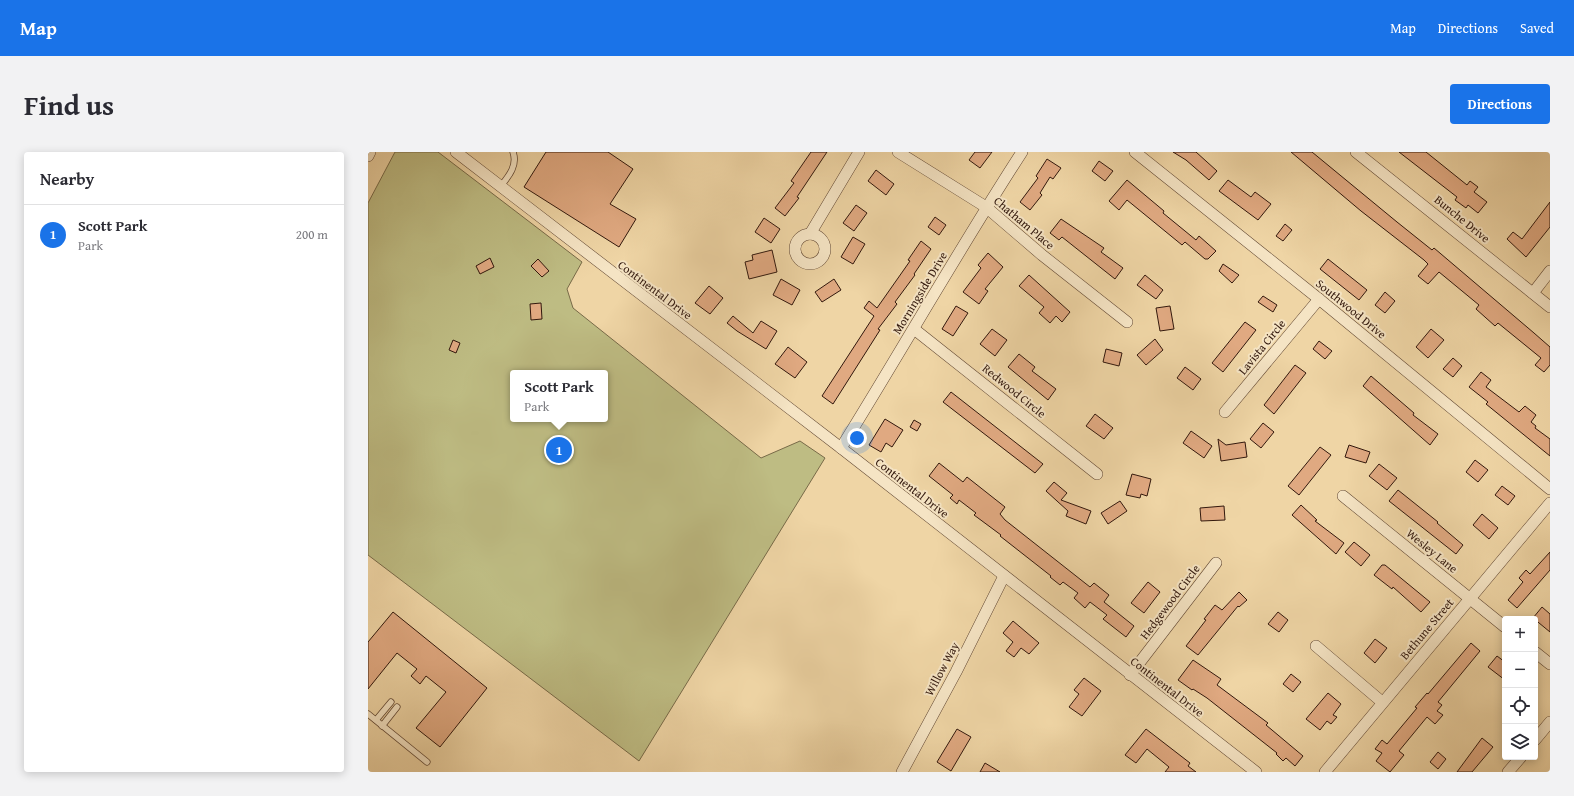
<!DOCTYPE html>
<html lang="en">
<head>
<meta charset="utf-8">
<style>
	:root { --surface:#fff; --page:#f2f2f3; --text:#2b2b33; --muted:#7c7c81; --line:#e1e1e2; --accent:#1a73e8 }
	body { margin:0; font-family:"Gentium Book Plus",serif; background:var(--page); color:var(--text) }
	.controls { position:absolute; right:12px; bottom:12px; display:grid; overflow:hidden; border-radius:4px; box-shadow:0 2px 10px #0003 }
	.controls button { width:36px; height:36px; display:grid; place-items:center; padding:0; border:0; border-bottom:1px solid var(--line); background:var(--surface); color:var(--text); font:20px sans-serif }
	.you { position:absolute; left:489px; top:286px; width:14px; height:14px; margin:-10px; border:3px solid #fff; border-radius:50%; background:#1a73e8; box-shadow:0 0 0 6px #1a73e833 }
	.badge { display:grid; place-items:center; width:26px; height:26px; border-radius:50%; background:var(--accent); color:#fff; font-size:13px; font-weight:700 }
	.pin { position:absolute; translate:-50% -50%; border:2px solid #fff; box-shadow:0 1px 4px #0006 }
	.popup { position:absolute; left:142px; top:218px; width:98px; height:52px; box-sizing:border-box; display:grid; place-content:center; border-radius:4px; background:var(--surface); filter:drop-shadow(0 1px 3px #0005); font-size:13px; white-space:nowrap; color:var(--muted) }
	.popup b { font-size:15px; color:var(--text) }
	.popup::after { content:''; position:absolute; left:50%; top:100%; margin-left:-8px; border:8px solid transparent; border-top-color:var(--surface) }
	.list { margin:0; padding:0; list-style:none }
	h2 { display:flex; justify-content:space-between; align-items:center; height:52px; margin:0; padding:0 16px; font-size:17px }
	h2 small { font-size:13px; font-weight:400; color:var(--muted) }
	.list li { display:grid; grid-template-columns:26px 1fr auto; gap:12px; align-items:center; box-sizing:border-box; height:60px; padding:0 16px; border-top:1px solid var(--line) }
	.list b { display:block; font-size:15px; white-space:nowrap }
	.list p { margin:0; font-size:13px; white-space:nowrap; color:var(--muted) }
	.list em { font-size:13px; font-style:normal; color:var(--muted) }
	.icon { flex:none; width:22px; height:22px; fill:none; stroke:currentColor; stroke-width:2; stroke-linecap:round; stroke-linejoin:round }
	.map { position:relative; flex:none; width:1182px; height:620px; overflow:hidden; border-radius:4px }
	header { display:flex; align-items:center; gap:24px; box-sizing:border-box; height:56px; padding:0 20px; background:var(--accent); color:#fff }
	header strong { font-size:19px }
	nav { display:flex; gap:22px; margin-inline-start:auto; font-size:14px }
	.intro { display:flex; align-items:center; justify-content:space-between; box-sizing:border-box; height:96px; padding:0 24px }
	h1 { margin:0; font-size:28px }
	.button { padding:10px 18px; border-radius:4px; background:var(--accent); color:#fff; font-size:14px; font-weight:700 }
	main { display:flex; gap:24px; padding:0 24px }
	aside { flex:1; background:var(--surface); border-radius:4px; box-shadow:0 2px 10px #0003 }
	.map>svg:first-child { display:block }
	.green { fill:#bebc83; stroke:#786a48; fill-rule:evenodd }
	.building { fill:#e0a981; stroke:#32180d }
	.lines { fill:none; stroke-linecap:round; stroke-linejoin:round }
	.service-casing { stroke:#614733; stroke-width:7 }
	.minor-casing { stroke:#614733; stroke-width:12 }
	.service { stroke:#f5e4c4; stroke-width:5.5 }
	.minor { stroke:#f5e4c4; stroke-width:11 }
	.labels { text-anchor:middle; stroke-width:4; stroke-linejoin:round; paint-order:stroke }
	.street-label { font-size:12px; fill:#32180d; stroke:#f5e4c4 }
</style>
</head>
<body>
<header>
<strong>Map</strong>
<nav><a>Map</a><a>Directions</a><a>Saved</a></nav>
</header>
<div class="intro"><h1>Find us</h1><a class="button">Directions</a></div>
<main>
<aside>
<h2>Nearby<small></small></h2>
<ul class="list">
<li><span class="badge">1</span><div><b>Scott Park</b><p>Park</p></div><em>200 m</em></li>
</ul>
</aside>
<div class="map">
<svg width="1182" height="620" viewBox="0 0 1182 620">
	<rect width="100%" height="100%" fill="#efd5a5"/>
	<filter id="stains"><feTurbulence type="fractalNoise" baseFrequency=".005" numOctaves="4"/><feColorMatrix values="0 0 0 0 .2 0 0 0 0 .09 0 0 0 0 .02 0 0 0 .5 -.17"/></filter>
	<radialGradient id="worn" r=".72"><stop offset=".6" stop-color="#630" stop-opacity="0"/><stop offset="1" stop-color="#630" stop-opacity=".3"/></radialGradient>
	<path class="green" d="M27,0H70L214,110L199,137L205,156L393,306L432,289L457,306L271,609L0,403V51ZM145,221H237V267H145Z"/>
	<g class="building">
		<polygon points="178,0 240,0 265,17 242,52 268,67 251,95 156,35"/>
		<polygon points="443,0 459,0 429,45 431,46 417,64 407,56 426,31 423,29"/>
		<polygon points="607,0 624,0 612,16 601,8"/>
		<polygon points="805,0 828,0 849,19 841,28 818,8"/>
		<polygon points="923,0 944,0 1029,70 1064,98 1066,96 1166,181 1182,195 1182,213 1176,220 1167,213 1173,206 1130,171 1127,174 1108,157 1111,153 1071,120 1060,132 1050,124 1060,112 1056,108 993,59"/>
		<polygon points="1031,0 1058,0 1099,33 1102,29 1110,35 1106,40 1119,50 1110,61 1100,53 1098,56 1087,48 1089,45"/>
		<polygon points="679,7 693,16 685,27 682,25 672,41 674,43 662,58 652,50 670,26 668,24"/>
		<polygon points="731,9 745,19 737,29 724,19"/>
		<polygon points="508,18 526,32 518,43 500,29"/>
		<polygon points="759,28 796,59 795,61 828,88 831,84 848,99 840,107 837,107 817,90 814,93 759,48 751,58 741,49"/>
		<polygon points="860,28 883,45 887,40 903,52 890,68 851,39"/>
		<polygon points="1182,50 1182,75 1158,105 1139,87 1145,80 1154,87"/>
		<polygon points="488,53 499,61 486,79 475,71"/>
		<polygon points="567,65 578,73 571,83 560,75"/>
		<polygon points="396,66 412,77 403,91 387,80"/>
		<polygon points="693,67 736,96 733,100 755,116 747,127 694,85 691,88 682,81"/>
		<polygon points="917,72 924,78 915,89 908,84"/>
		<polygon points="485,85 497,92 485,112 473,105"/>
		<polygon points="553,89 563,97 546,122 547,123 527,150 529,152 510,177 512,178 465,252 454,244 506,164 496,156 501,149 509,156 542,109 540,108"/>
		<polygon points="404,98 409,120 381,127 377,110 385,108 384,103"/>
		<polygon points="620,101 635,115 617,137 620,139 611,152 595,140 613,116 610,113"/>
		<polygon points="122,106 126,115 112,122 108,114"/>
		<polygon points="170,107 181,119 174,125 163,114"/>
		<polygon points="960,107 999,138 991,148 952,117"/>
		<polygon points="855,112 871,123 864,131 851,119"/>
		<polygon points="661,123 702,160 694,170 688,164 682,171 671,161 676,155 651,134"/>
		<polygon points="777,123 795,138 788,147 769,133"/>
		<polygon points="413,127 432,138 424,153 405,143"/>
		<polygon points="466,127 473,138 454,150 447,140"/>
		<polygon points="341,134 355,146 342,162 327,151"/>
		<polygon points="1017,140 1027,149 1017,161 1007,153"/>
		<polygon points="895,144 909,153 905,160 890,150"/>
		<polygon points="173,151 174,167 163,168 162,152"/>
		<polygon points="588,154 600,161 585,184 574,177"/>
		<polygon points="802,154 806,177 792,179 788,156"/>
		<polygon points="365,164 385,181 393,169 409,179 398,197 369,179 359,171"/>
		<polygon points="877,170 888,178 855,220 844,211"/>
		<polygon points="624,177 639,188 627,204 612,192"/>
		<polygon points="1063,177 1076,188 1060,206 1048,195"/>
		<polygon points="787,187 795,198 778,213 769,203"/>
		<polygon points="85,188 92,191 88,201 81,198"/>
		<polygon points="951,189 964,199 957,207 945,197"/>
		<polygon points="420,195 439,210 427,226 407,212"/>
		<polygon points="738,197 754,201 751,214 735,210"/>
		<polygon points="651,202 667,215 664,219 688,237 680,248 640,215"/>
		<polygon points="1085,206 1094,214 1085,225 1075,217"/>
		<polygon points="927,213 938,221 906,262 896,253"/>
		<polygon points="817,215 833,227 825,238 809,226"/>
		<polygon points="1113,220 1123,228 1118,235 1151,260 1157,254 1168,263 1163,270 1168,274 1167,276 1182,287 1182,304 1118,252 1120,250 1101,235"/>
		<polygon points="1003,224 1046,261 1045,263 1070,282 1062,293 995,234"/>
		<polygon points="583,240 675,312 667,321 575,250"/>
		<polygon points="727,262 745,276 736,287 718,274"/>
		<polygon points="517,267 535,278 524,295 518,291 513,300 501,293"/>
		<polygon points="546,268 553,272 549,279 542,275"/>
		<polygon points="895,271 906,280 893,296 882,287"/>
		<polygon points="823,279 844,294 836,306 815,291"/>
		<polygon points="850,287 858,293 877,290 879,305 853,309"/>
		<polygon points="981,293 1002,300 998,311 977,305"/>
		<polygon points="952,295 963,303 931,343 920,334"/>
		<polygon points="1107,308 1120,318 1110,330 1098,320"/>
		<polygon points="571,311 595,330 599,325 637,355 632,362 637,368 722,435 726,431 741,443 736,450 766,474 758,485 735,467 739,463 722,450 717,456 706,446 710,441 695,430 692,433 682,425 683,424 632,384 633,383 606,363 608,361 591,348 589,352 582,346 585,343 561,324"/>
		<polygon points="1011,312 1029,326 1019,338 1001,324"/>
		<polygon points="764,322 783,327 779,344 773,342 772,346 758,343"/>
		<polygon points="686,330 699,341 693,348 723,359 718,372 698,364 700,359 678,339"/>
		<polygon points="1134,334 1147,344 1140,353 1127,343"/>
		<polygon points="1030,338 1070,370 1069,371 1095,393 1088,402 1021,349"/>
		<polygon points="752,349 759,359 740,372 733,361"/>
		<polygon points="933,353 949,368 947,369 976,391 968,402 924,363"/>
		<polygon points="856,354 857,368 833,369 832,356"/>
		<polygon points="1114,362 1130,376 1121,387 1105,373"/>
		<polygon points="986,390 1002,403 993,414 977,400"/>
		<polygon points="1182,400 1182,418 1149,456 1140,448 1155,430 1151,426 1158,418 1162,422"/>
		<polygon points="1014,413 1017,413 1062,450 1053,460 1025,435 1024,437 1006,423"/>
		<polygon points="780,430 792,440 776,461 763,451"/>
		<polygon points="871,440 879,448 871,455 870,454 830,503 818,494 838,468 836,467 847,453 854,458"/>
		<polygon points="1174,455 1182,462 1182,480 1165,466"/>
		<polygon points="25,460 119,536 72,595 48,576 78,540 58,524 52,532 43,524 49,517 29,501 0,537 0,490"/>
		<polygon points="910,460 920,468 911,480 900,472"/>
		<polygon points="645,469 671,491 661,502 653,496 646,505 638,499 645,490 635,481"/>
		<polygon points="1007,487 1019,496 1007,511 996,501"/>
		<polygon points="1103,491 1112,499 1070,550 1074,553 1069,559 1075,563 1067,572 1059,565 1031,599 1036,603 1022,620 1008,609 1014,601 1007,597 1014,588 1019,592 1049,556 1047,555 1059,541 1060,542"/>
		<polygon points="1129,504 1137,510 1137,528 1120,515"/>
		<polygon points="825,508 853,527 849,533 900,571 898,573 935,604 927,614 918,606 915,609 908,602 909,601 839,546 825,537 824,538 810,528"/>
		<polygon points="923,522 933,530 925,540 915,532"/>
		<polygon points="716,526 733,539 714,564 701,555 711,542 706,538"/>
		<polygon points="960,541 973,552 965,563 969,565 963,572 959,569 952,578 938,567"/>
		<polygon points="589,577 603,585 583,619 569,610"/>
		<polygon points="778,577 822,611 820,614 828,620 797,620 801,615 779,597 768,611 757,603"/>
		<polygon points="1114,586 1125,595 1104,620 1089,620"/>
		<polygon points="1070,600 1078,607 1070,617 1062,610"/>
		<polygon points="617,611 632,620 612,620"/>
	</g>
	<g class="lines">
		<defs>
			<g id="service">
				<path d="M132,35C140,25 150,14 145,0"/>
				<polyline points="0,562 59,610"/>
				<polyline points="8,568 23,550"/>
				<polyline points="14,574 29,555"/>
			</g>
			<g id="minor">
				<polyline points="88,0 473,296 888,620"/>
				<polyline points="530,0 618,55 674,103 759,170"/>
				<polyline points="767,0 951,147 1182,337"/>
				<polyline points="988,0 1182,155"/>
				<polyline points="0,4 2,0"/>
				<polyline points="442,82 491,0"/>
				<circle cx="442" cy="97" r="15"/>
				<polyline points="1165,141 1182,119"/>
				<polyline points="546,177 729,322"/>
				<polyline points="857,260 951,147"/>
				<path d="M473,296C534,198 591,97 654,0"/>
				<polyline points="975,344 1137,475"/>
				<polyline points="948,494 1014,550"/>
				<polyline points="1167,500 1182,512"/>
				<polyline points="762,523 848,411"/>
				<polyline points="1167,588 1182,570"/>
				<polyline points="534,620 588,520 636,424"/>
				<polyline points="957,620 1182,351"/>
				<polyline points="1140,620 1153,605"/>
			</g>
		</defs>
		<use href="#service" class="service-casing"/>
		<use href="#minor" class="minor-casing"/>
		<use href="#service" class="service"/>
		<use href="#minor" class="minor"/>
	</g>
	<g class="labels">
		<g class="street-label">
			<text transform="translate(1094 67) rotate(39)" y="4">Bunche Drive</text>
			<text transform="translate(656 71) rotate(40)" y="4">Chatham Place</text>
			<text transform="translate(287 138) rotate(37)" y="4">Continental Drive</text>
			<text transform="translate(552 141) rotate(-59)" y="4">Morningside Drive</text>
			<text transform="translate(983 157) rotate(39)" y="4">Southwood Drive</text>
			<text transform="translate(894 195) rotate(-51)" y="4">Lavista Circle</text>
			<text transform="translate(646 239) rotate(39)" y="4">Redwood Circle</text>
			<text transform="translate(544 336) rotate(38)" y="4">Continental Drive</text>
			<text transform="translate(1064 399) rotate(39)" y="4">Wesley Lane</text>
			<text transform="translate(802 450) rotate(-53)" y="4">Hedgewood Circle</text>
			<text transform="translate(1059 477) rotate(-50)" y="4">Bethune Street</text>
			<text transform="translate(574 517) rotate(-62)" y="4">Willow Way</text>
			<text transform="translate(799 535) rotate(38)" y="4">Continental Drive</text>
		</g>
	</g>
	<rect width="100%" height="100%" filter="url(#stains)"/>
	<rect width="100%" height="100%" fill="url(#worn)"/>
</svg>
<div class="controls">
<button>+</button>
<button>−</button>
<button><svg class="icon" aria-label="locate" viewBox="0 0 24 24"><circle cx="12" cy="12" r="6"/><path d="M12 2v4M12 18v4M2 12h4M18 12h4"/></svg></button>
<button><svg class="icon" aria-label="layers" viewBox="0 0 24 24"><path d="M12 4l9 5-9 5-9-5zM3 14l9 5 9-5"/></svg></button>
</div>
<div class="you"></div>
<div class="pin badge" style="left:191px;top:298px">1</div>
<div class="popup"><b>Scott Park</b>Park</div>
</div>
</main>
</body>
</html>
